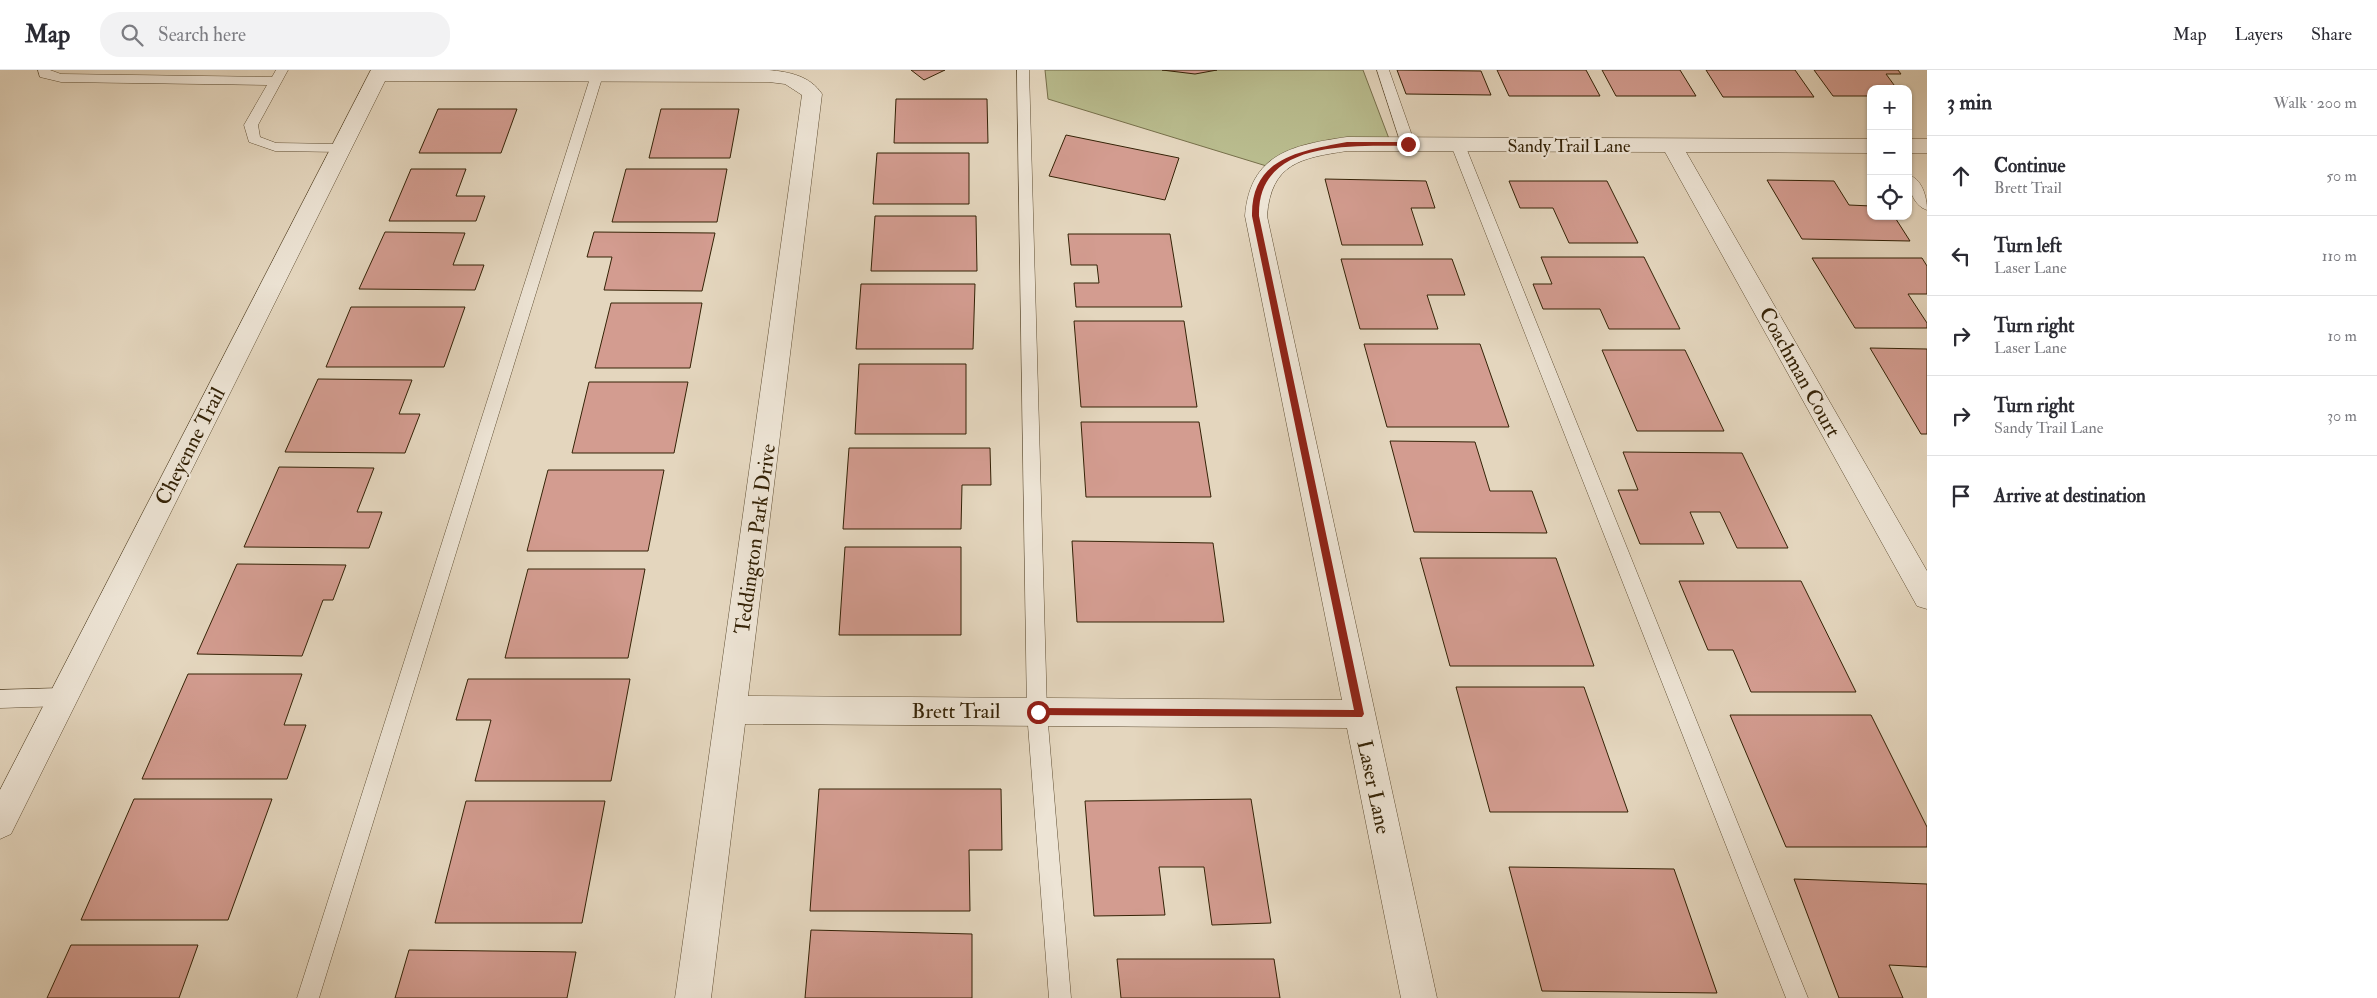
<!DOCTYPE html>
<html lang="en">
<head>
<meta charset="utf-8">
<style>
	:root { --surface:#fff; --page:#f2f2f3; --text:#2b2b33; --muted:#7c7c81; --line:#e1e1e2 }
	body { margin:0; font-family:"IM FELL Double Pica",serif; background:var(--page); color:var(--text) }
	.controls { position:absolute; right:15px; top:15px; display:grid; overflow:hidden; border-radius:10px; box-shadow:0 1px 4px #0004 }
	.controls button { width:45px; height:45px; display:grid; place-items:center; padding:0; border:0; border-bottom:1px solid var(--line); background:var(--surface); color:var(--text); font:25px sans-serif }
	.stop { position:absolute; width:15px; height:15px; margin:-11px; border:4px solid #8f2418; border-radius:50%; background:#fff }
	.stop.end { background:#8f2418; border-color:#fff; box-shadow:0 1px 5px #0008 }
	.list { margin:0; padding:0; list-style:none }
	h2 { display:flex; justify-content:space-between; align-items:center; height:65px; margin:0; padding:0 20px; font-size:21px }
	h2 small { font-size:16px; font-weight:400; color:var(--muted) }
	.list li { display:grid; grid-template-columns:32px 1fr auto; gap:15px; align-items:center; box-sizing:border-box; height:80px; padding:0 20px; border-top:1px solid var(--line) }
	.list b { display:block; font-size:19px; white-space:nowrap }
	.list p { margin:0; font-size:16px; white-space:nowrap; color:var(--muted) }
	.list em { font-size:16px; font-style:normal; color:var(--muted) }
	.icon { flex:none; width:28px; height:28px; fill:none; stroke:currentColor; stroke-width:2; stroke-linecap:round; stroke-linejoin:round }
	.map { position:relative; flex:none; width:1927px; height:928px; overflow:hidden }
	header { display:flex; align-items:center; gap:30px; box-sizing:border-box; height:70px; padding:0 25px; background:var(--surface); border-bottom:1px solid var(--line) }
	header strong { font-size:24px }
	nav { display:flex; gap:28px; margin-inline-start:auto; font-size:18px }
	.search { width:350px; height:45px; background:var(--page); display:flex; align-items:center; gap:12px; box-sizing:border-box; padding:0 18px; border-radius:20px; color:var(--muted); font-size:19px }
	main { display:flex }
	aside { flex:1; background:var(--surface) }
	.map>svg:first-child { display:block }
	.green { fill:#b9bc8e; stroke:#766f4a }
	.building { fill:#d39c90; stroke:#342206 }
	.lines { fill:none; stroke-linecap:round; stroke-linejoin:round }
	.service-casing { stroke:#604f34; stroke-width:1 }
	.minor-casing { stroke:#604f34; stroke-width:1 }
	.service { fill:#ede4d5; fill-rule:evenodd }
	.minor { fill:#ede4d5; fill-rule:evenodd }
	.route { fill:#8f2418 }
	.labels { text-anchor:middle; stroke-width:4.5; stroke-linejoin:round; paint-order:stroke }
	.far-street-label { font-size:18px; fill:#342206; stroke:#ede4d5 }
	.street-label { font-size:21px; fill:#342206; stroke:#ede4d5 }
</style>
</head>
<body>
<header>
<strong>Map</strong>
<div class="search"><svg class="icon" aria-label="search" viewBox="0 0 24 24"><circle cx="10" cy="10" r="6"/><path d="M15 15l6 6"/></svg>Search here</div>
<nav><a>Map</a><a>Layers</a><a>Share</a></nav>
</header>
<main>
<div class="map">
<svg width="1927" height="928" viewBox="0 0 1927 928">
	<rect width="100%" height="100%" fill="#e4d6be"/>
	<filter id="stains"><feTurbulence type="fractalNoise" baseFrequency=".004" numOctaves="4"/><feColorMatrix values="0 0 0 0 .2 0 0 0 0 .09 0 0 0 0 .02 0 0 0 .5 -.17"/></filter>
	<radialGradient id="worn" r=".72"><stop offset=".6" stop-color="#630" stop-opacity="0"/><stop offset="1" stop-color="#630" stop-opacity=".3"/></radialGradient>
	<polygon class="green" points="1045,0 1363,0 1391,74 1347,74 1273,98 1048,29"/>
	<g class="building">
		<polygon points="911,0 945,0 924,10"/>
		<polygon points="1162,0 1217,0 1195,4"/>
		<polygon points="1397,0 1481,1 1491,25 1406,24"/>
		<polygon points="1497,0 1586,0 1600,26 1509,26"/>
		<polygon points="1602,0 1680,0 1696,26 1616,26"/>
		<polygon points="1706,0 1795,0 1814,27 1723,27"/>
		<polygon points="1814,0 1898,0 1901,4 1886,4 1897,19 1871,19 1871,26 1833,26"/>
		<polygon points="896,29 987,29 988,73 894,73"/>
		<polygon points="438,39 517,39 501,83 419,83"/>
		<polygon points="661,39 739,39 730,88 649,88"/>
		<polygon points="1066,65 1179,88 1165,130 1049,106"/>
		<polygon points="877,83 969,83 969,134 873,134"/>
		<polygon points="411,99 466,99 456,126 485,126 476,151 389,151"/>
		<polygon points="626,99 727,99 717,152 612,152"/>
		<polygon points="1325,109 1426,111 1435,138 1411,138 1423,175 1342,175"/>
		<polygon points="1767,110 1834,111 1849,135 1871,136 1871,146 1894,146 1910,171 1802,169"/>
		<polygon points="1509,111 1607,111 1638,173 1569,173 1553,138 1520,138"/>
		<polygon points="875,146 976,146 977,201 871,201"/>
		<polygon points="385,162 465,163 453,195 484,195 475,220 359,219"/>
		<polygon points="594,162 715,163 702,221 604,220 612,187 587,187"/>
		<polygon points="1068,164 1170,164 1182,237 1076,237 1074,213 1099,213 1097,195 1071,195"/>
		<polygon points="1541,187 1644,187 1680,259 1609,259 1600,239 1543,239 1533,214 1552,214"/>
		<polygon points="1812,188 1922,188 1927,196 1927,224 1908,224 1927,253 1927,258 1855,258"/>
		<polygon points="1341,189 1452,189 1465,225 1427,225 1438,259 1360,259"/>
		<polygon points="861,214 975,214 973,279 856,279"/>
		<polygon points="611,233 702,233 690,298 595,298"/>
		<polygon points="351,237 465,237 444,297 326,297"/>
		<polygon points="1074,251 1184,251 1197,337 1081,337"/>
		<polygon points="1364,274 1480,274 1509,357 1387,357"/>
		<polygon points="1870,278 1927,279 1927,364 1921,364"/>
		<polygon points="1602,280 1685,280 1724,361 1637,361"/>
		<polygon points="859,294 966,294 966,364 855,364"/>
		<polygon points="318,309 412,310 399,344 420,344 405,383 285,382"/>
		<polygon points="589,312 688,312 674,383 572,383"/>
		<polygon points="1081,352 1199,352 1211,427 1086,427"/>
		<polygon points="1390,371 1475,372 1490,421 1532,421 1547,463 1414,462"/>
		<polygon points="849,378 990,378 991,415 962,415 961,459 843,459"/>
		<polygon points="1623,382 1742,383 1788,478 1737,478 1720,442 1690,442 1704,474 1640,474 1618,420 1638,420"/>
		<polygon points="279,397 374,398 357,442 382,442 369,478 244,477"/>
		<polygon points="548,400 664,400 648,481 527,481"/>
		<polygon points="1072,471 1213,473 1224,552 1077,552"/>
		<polygon points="845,477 961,477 961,565 839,565"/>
		<polygon points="1420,488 1556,488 1594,596 1450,596"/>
		<polygon points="237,494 346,495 333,530 323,530 302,586 197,584"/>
		<polygon points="528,499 645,499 628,588 505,588"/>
		<polygon points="1679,511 1801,511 1856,622 1751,622 1733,580 1708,580"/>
		<polygon points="188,604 302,604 284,655 306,655 287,709 142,709"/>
		<polygon points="468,609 630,609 611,711 475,711 491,650 456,650"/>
		<polygon points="1456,617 1584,617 1628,742 1490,742"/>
		<polygon points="1730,645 1871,645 1927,757 1927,777 1786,777"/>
		<polygon points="819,719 1001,719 1002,780 969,780 970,841 810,841"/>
		<polygon points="134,729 272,729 228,850 81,850"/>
		<polygon points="1251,729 1271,853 1212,855 1204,797 1159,797 1165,845 1094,846 1085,731"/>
		<polygon points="466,731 605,731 582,853 435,853"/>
		<polygon points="1509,797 1674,799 1717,923 1542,921"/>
		<polygon points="1794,809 1927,814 1927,897 1889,895 1903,928 1839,928"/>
		<polygon points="811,860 972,864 972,928 805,928"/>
		<polygon points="71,875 198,875 179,928 47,928"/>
		<polygon points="409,880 576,882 567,928 395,928"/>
		<polygon points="1117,889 1274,889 1280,928 1121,928"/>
	</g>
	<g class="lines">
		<defs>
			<g id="service">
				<polygon points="38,0 50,0 61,4 272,7 276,0 288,0 258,55 260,67 276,73 341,74 348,78 341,82 275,81 249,72 244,55 267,15 61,12 40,7"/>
				<polygon points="1017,0 1029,0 1047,642 1071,928 1049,928 1027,642"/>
				<polygon points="1377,0 1389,0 1415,74 1413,77 1408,78 1401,74"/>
				<polygon points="597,1 603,5 319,928 297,928 591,5"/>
				<polygon points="1458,71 1465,75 1808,928 1786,928 1451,75"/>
				<path d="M1908,105C1922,108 1927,127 1927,140C1913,136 1908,117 1908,105Z"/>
				<polygon points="63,618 70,621 73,627 70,633 63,636 0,638 0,620"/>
			</g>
			<g id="minor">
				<path d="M371,0H769C790,2 810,6 822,24L748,626L1342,630L1245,146C1250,83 1293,75 1347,67L1871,69V83L1686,82L1927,501V539L1917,536L1665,82L1347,81C1301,88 1271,93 1267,146L1437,928H1401L1347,658L745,654L711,928H675L802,25L785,14L769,12L385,11L11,764L0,769V720Z"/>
				<rect x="1908" y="69" width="19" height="14"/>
			</g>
		</defs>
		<use href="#service" class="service-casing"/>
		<use href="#minor" class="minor-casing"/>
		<use href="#service" class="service"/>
		<use href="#minor" class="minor"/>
	</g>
	<path class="route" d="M1347,72H1408L1411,74L1408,76C1354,76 1257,69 1259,146L1364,644L1362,647L1034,645V639L1038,638L1354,640L1252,146C1251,87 1301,81 1347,72Z"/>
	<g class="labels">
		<g class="far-street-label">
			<text x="1569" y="82">Sandy Trail Lane</text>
		</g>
		<g class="street-label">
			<text transform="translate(1800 302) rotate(61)" y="7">Coachman Court</text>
			<text transform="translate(190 376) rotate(-63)" y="7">Cheyenne Trail</text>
			<text transform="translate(755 469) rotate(-82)" y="7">Teddington Park Drive</text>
			<text x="956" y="648">Brett Trail</text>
			<text transform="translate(1374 717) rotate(78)" y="7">Laser Lane</text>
		</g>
	</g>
	<rect width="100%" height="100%" filter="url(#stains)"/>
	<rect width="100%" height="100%" fill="url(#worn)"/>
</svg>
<div class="controls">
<button>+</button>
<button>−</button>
<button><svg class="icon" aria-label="locate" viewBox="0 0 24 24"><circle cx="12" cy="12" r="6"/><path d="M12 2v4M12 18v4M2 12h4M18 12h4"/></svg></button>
</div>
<div class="stop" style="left:1038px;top:642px"></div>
<div class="stop end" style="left:1408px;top:74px"></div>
</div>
<aside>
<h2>3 min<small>Walk · 200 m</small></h2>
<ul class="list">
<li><svg class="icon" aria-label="ahead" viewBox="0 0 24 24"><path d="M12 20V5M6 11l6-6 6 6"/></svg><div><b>Continue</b><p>Brett Trail</p></div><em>50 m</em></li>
<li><svg class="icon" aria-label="left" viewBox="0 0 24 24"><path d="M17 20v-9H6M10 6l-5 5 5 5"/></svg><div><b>Turn left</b><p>Laser Lane</p></div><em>110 m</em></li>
<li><svg class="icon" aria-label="right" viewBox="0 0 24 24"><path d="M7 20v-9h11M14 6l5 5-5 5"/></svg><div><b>Turn right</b><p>Laser Lane</p></div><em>10 m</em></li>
<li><svg class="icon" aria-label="right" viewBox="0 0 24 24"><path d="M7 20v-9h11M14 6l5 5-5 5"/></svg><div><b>Turn right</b><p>Sandy Trail Lane</p></div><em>30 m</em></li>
<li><svg class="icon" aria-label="arrive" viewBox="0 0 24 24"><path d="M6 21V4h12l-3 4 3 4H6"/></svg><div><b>Arrive at destination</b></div></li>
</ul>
</aside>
</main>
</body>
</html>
